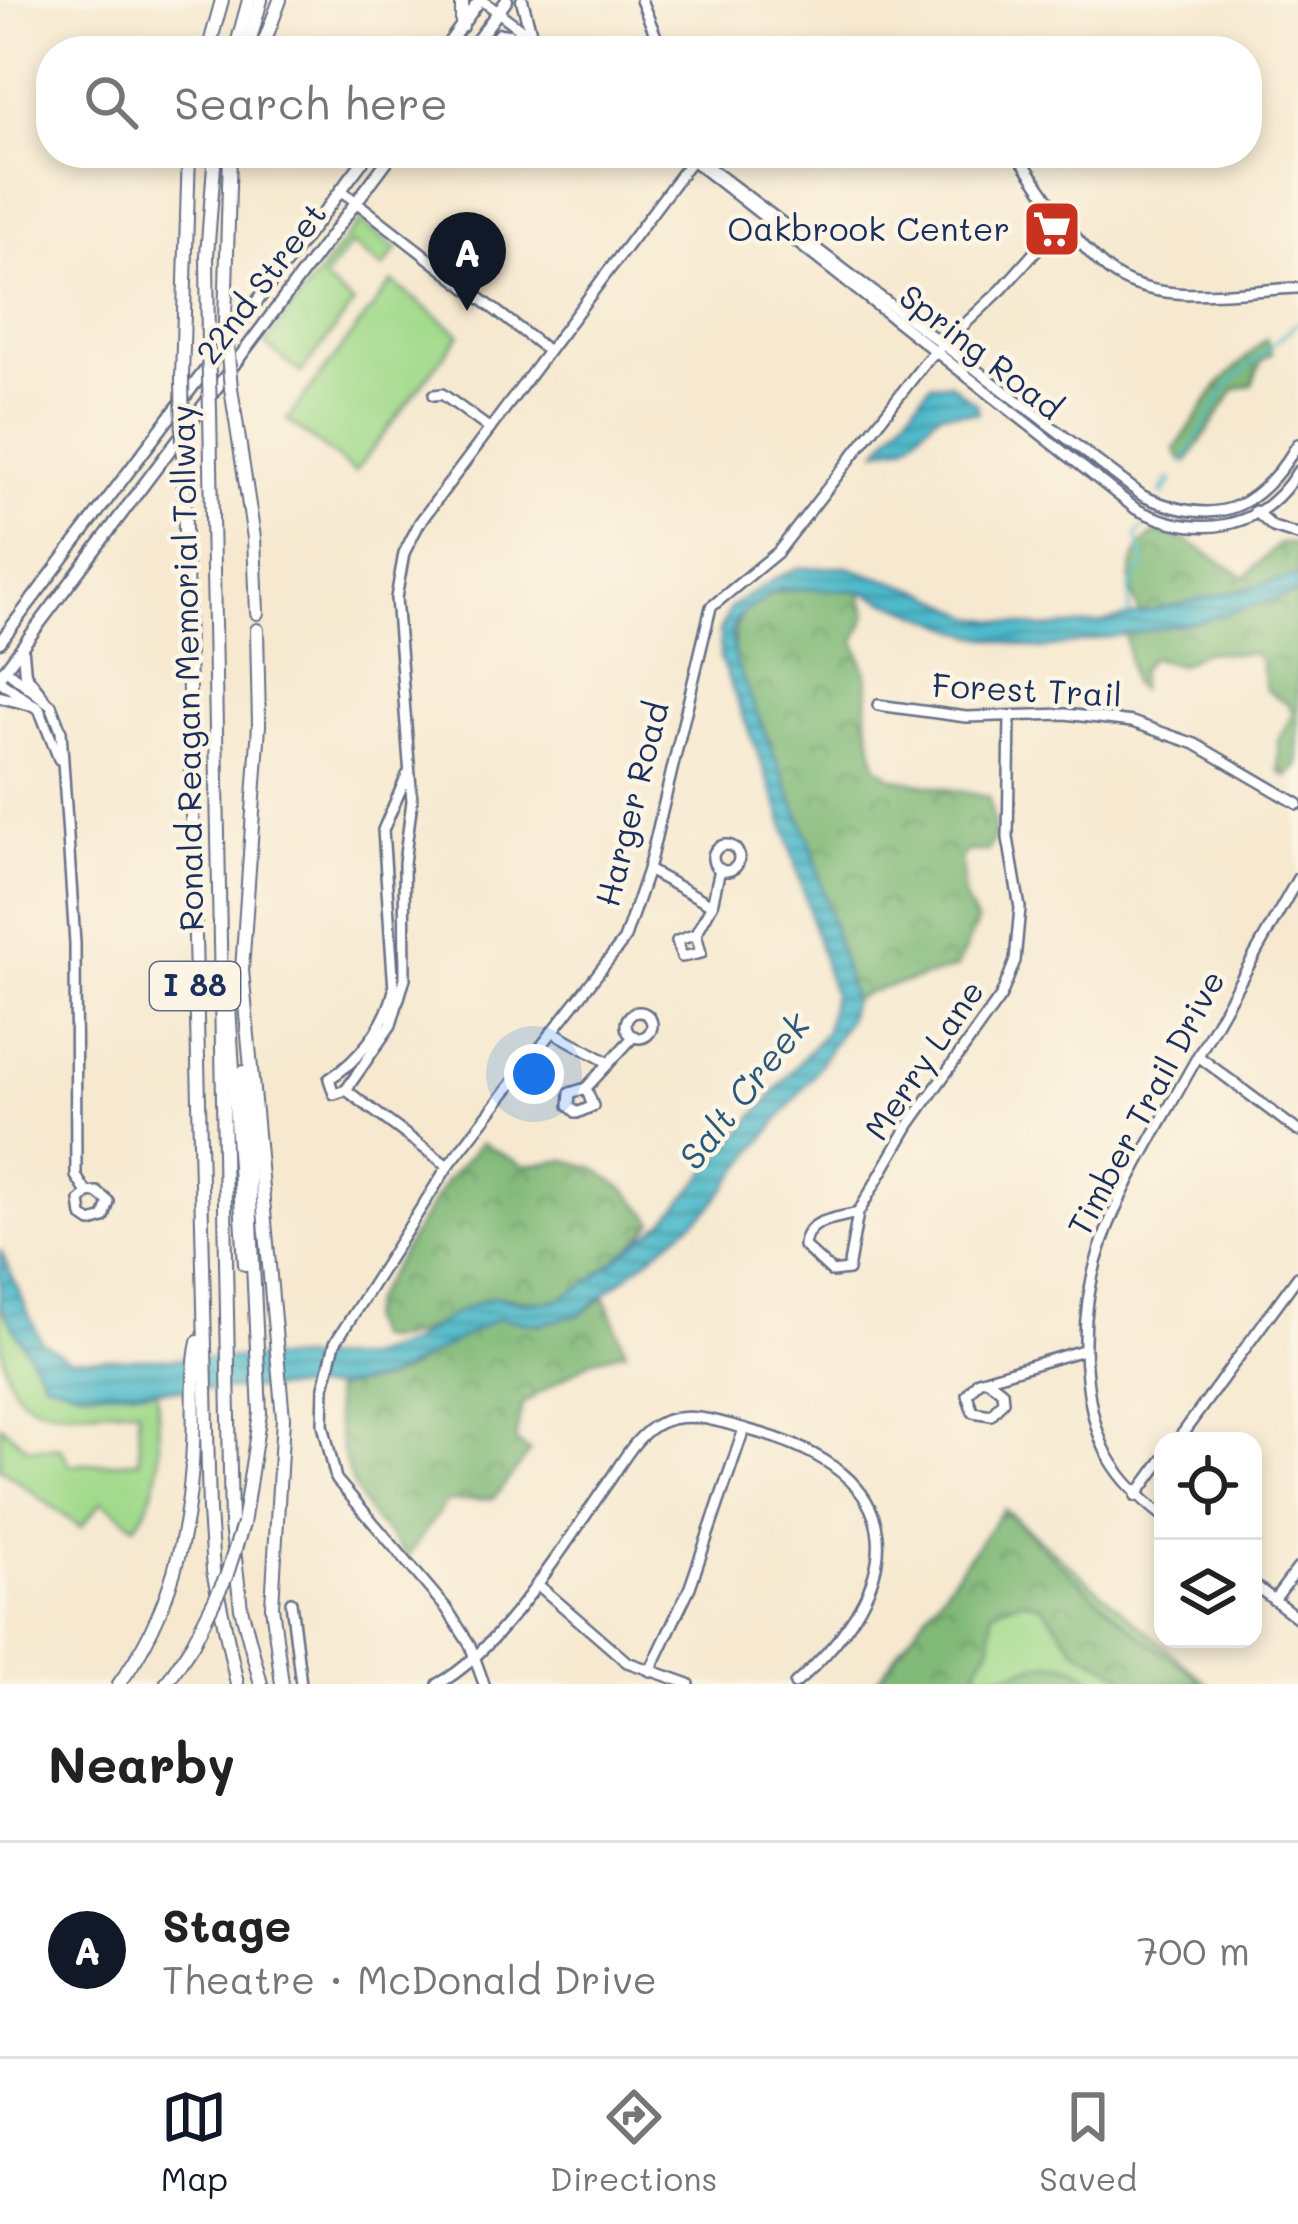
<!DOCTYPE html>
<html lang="en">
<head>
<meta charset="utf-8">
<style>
	:root { --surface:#fff; --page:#f2f2f2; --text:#222; --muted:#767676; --line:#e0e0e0; --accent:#111827 }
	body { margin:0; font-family:Mali,sans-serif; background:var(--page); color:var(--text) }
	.controls { position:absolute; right:36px; bottom:36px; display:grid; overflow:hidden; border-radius:24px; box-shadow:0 6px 18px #0003 }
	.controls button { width:108px; height:108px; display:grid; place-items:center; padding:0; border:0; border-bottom:3px solid var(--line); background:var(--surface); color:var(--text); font:60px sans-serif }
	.you { position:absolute; left:534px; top:1074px; width:42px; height:42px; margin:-30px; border:9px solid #fff; border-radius:50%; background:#1a73e8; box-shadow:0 0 0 18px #1a73e833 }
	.badge { display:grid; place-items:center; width:78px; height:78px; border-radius:50%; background:var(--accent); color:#fff; font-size:39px; font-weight:700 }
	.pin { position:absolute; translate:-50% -99px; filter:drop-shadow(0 3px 6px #0008) }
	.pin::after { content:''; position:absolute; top:63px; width:42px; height:36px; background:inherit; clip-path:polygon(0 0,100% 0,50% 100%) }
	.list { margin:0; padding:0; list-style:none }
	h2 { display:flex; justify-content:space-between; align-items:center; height:156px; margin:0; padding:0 48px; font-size:51px }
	h2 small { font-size:39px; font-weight:400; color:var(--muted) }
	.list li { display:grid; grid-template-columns:78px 1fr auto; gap:36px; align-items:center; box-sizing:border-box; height:216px; padding:0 48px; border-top:3px solid var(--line) }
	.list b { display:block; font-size:45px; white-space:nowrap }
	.list p { margin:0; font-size:39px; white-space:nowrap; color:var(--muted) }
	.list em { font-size:39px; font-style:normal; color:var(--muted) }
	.icon { flex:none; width:66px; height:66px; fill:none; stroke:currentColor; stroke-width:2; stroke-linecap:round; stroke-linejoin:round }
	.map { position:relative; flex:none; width:1298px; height:1684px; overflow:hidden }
	.search { position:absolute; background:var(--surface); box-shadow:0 6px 18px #0003; left:36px; right:36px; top:36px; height:132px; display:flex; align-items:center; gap:30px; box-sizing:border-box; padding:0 42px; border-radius:48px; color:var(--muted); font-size:45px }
	.sheet { height:372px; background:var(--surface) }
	nav { display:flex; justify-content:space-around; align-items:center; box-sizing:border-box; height:168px; border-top:3px solid var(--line); background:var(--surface); font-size:33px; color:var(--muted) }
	nav a { display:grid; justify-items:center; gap:6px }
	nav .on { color:var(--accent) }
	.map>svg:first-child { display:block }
	.green { fill:#a2da8c; stroke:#5e8475; stroke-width:3 }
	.forest { fill:url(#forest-crowns); stroke:#4e746b; stroke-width:3 }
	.water { fill:url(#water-rules); stroke:#347494; stroke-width:3 }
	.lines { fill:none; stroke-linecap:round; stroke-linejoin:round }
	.stream { stroke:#4ebaca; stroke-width:3 }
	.minor-casing { stroke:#687086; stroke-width:14 }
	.major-casing { stroke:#687086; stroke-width:15 }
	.highway-casing { stroke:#687086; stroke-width:16 }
	.minor { stroke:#fff; stroke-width:9 }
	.major { stroke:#fff; stroke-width:10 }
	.highway { stroke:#fff; stroke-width:12 }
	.highway-bridge-casing { stroke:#687086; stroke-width:16; stroke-linecap:butt }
	.highway-bridge { stroke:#fff; stroke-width:12 }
	.labels { text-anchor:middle; stroke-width:9; stroke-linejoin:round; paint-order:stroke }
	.shield { fill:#fcf5e5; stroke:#5e6a86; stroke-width:3 }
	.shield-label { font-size:30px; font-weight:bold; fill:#1b2f5e }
	.poi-label { font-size:33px; fill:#1b2f5e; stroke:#fcf5e5; text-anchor:end }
	.street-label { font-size:33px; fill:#1b2f5e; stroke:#fcf5e5 }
	.water-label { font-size:36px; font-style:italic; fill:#2a597e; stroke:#fcf5e5 }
</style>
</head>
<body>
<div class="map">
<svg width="1298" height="1684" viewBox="0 0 1298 1684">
	<defs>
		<pattern id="forest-crowns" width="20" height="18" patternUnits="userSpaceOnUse" patternTransform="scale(3)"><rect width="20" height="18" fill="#81ba78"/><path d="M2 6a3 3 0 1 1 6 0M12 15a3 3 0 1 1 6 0" fill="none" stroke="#699866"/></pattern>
		<pattern id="water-rules" width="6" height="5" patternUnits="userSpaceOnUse" patternTransform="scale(3)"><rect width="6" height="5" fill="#4ebaca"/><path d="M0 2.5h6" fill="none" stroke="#4098a7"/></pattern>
	</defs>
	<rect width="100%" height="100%" fill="#fcf5e5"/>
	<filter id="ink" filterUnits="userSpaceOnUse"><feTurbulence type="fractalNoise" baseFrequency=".00833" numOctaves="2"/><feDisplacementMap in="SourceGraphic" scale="24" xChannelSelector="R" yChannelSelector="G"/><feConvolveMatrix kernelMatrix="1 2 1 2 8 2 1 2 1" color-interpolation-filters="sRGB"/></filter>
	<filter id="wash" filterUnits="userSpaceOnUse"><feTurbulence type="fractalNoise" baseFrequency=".004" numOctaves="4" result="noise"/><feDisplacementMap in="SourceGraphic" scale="48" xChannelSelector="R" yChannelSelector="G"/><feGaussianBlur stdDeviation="2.7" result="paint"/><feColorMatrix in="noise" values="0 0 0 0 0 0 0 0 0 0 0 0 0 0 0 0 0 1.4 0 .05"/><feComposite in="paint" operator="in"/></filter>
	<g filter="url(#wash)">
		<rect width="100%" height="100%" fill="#f6e9d0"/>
		<g class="green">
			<polygon points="360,221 397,249 383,268 351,244 323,280 354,304 301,373 264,344"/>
			<polygon points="392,282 460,334 355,472 287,420"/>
			<path d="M0,1305L45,1381L83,1391L157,1389C158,1439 167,1485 135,1526L102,1501L81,1528L0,1468V1425L28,1448H61L70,1465L139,1461L138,1408C36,1412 0,1427 0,1305Z"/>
			<polygon points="1004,1509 1208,1684 874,1684"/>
		</g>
		<g class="forest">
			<polygon points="1266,339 1272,354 1261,361 1252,385 1235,389 1187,462 1180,459 1175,449 1219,384"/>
			<path d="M1160,532L1188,541L1245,577L1279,544H1298V576L1141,614C1123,590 1129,542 1160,532Z"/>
			<path d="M840,587L860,591L867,615L855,641L868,678L867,717L876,765L892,778L989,797L996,836L987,851H968L961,858L964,897L977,923L957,967C922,981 887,982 853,1000L810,841L735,660C725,588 785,588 840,587Z"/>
			<polygon points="1298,593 1298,765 1287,777 1279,771 1278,741 1292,715 1290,705 1266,690 1260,660 1254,654 1204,652 1180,665 1151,658 1140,671 1139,690 1132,684 1125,633 1201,621"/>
			<path d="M481,1143L525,1166L566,1160L595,1168L627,1191L654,1221C633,1250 594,1284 561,1298C536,1309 510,1292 487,1299C453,1310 412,1349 374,1338L367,1321L372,1301L447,1180Z"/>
			<path d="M605,1297L626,1351L594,1359L522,1404L515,1440L530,1452L494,1498L446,1502L406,1559C396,1539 382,1531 370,1515C343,1477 337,1432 332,1388L384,1380L409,1369L478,1324L498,1318L539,1324L579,1315Z"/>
			<path d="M1000,1515H1010C1052,1558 1097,1598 1143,1637C1163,1655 1185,1662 1201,1684H1124L1121,1674L1075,1648L1042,1605L1022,1600L992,1611L991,1645L977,1667L979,1676C1010,1684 1060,1638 1096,1684H874Z"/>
		</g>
		<g class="water">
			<polygon points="950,383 977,405 978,413 940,412 906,445 878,450 931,384"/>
			<polygon points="847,567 928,593 974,617 1043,628 1101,623 1298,576 1298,593 1201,621 1040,649 972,635 860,591 780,588 737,618 731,633 735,660 810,841 853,1000 848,1020 813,1076 709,1209 579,1315 538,1324 498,1318 384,1380 332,1388 83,1391 45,1381 0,1305 0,1249 41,1341 68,1359 362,1358 407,1344 462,1309 495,1297 527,1303 557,1300 584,1285 666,1220 826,1031 833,994 778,805 720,658 720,630 731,607 776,578 799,568"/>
		</g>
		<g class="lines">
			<g class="stream">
				<polyline points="1183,462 1228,385 1298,322"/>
				<polyline points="1161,492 1169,478"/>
				<polyline points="1162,496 1173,480"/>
				<polyline points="1129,615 1130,587 1145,564 1136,536 1150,520"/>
			</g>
		</g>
	</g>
	<g filter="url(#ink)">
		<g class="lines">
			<defs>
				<g id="minor">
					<polyline points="482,0 550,51"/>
					<polyline points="641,0 662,51"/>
					<path d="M683,153L1136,509C1197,539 1260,533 1298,471"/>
					<path d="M1016,153C1045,191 1070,239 1108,270C1156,308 1241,290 1298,288"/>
					<path d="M692,160L702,162L1143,496C1217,529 1257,511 1298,444"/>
					<polyline points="342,191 548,351"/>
					<polyline points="434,395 442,394 490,429"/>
					<polyline points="1255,511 1273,527 1298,535"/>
					<polyline points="5,669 51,705 61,731 75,943 76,1176 87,1193 97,1192 109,1202 104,1218 91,1222 82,1216 80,1201 87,1193"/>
					<polyline points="0,681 39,709 59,759"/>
					<polyline points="878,705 966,717 1065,714 1132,722 1195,744 1298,804"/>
					<path d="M407,775L383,830L394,990C386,1026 358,1061 329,1079L334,1094L346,1090L391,1025L405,978L404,863L412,801L396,598L404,553L420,522L697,153"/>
					<circle cx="726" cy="858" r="13"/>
					<polyline points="648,870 712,905"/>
					<polyline points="696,934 701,953 682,957 677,941 696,934 712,905 720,869"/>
					<circle cx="639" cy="1025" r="13"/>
					<polyline points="552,1031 609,1063"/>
					<polyline points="1198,1056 1298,1131"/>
					<polyline points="586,1088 593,1106 577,1113 569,1106 570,1093 586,1088 634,1036"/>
					<polyline points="346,1090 448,1166"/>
					<path d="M858,1213C835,1219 806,1219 804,1246L832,1272L848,1270L858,1213L909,1125L1001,996L1015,961L1020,908L1008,838L1010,717"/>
					<polyline points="988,1380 1002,1391 1003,1401 991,1415 973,1412 967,1395 978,1381 1083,1350"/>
					<polyline points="1177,1441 1298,1276"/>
					<polyline points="1136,1496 1163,1459"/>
					<path d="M1163,1516C1111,1476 1094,1442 1087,1378C1073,1259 1130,1179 1185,1079C1223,1012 1260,945 1298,878"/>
					<polyline points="537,1584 627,1662 689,1684"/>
					<polyline points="1253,1584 1298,1618"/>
					<polyline points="1274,1600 1298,1568"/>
					<polyline points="291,1602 301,1684"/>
					<polyline points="650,1671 690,1587 744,1429"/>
					<path d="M438,1684C499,1653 567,1541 607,1484C622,1463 636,1434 660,1423C689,1410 720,1422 749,1430C914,1473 912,1580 795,1684"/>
					<polyline points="484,1684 470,1645 447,1609 336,1479 323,1424 324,1387 335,1343 448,1166 624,940 648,870 711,607 778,552 927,360 1002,289 1064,219"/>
				</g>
				<g id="major">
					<polyline points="443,51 480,0"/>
					<polyline points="469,51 507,0"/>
					<polyline points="480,51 500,34 532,38 522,0"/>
					<polyline points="0,642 369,153"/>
					<polyline points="23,652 25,674 42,696"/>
					<polyline points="0,676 393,153"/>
					<polyline points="0,697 36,706"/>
				</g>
				<g id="highway">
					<polyline points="462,26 462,0"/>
					<polyline points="208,51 222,0"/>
					<polyline points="235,51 249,0"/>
					<polyline points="247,51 261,0"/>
					<polyline points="261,51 280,0"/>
					<polyline points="225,322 230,153"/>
					<polyline points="208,345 207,255 215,153"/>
					<polyline points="182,377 189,153"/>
					<polyline points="231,388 254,538 257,613"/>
					<polyline points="210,411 231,1525 241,1608 261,1684"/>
					<polyline points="183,447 209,1511 213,1571 237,1684"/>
					<polyline points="257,630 259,725 242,970 283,1418 272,1606 282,1684"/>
					<polyline points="227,973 245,1264"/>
					<polyline points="243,1524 260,1413 244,1072"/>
					<path d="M119,1684C171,1613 190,1532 193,1445C195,1412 191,1374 198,1342"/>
					<polyline points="166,1684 193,1643"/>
				</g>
			</defs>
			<use href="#minor" class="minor-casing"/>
			<use href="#major" class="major-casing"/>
			<use href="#highway" class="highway-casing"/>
			<use href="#minor" class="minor"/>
			<use href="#major" class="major"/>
			<use href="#highway" class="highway"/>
			<defs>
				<g id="highway-bridge">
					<polyline points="225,322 231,388"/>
					<polyline points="208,345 210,411"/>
					<polyline points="182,377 183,447"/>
					<polyline points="193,1643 226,1577 243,1524"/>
				</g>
			</defs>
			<use href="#highway-bridge" class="highway-bridge-casing"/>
			<use href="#highway-bridge" class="highway-bridge"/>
		</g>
	</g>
	<defs>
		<symbol id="supermarket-square" viewBox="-11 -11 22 22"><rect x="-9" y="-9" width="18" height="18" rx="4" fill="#c8321e" stroke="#fcf5e5"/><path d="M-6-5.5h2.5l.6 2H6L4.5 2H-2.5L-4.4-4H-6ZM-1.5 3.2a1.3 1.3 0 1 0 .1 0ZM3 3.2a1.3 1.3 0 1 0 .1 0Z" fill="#fff"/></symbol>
	</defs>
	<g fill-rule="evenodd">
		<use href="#supermarket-square" x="1019" y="196" width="66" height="66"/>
	</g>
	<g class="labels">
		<rect class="shield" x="150" y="962" width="90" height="48" rx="9"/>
		<g class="shield-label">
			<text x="195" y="996">I 88</text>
		</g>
		<g class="poi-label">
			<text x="1010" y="241">Oakbrook Center</text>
		</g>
		<g class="street-label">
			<text transform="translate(261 283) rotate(-53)" y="12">22nd Street</text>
			<text transform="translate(981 352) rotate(38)" y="12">Spring Road</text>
			<text transform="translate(187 668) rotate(-91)" y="12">Ronald Reagan Memorial Tollway</text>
			<text transform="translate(1027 690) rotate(3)" y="12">Forest Trail</text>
			<text transform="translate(632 804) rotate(-76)" y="12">Harger Road</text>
			<text transform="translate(924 1060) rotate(-56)" y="12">Merry Lane</text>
			<text transform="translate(1146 1103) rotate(-62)" y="12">Timber Trail Drive</text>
		</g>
		<g class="water-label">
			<text transform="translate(744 1091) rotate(-52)" y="13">Salt Creek</text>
		</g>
	</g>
</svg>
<div class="controls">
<button><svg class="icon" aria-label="locate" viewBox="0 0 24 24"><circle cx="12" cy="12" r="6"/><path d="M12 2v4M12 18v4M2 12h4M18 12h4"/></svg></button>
<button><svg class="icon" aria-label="layers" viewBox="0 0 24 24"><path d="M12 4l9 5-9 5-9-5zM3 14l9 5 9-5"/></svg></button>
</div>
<div class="you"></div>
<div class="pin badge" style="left:467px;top:311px">A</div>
<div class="search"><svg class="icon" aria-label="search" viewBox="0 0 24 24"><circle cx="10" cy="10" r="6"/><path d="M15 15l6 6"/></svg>Search here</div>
</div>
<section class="sheet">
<h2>Nearby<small></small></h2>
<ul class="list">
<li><span class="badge">A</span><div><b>Stage</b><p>Theatre · McDonald Drive</p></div><em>700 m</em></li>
</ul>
</section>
<nav>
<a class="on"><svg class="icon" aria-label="map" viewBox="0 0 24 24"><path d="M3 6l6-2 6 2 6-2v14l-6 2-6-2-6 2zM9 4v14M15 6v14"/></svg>Map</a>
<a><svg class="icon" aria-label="directions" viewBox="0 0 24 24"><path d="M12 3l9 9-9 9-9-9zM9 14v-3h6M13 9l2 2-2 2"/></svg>Directions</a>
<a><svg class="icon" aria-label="saved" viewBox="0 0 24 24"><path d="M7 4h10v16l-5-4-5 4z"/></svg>Saved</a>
</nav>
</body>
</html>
